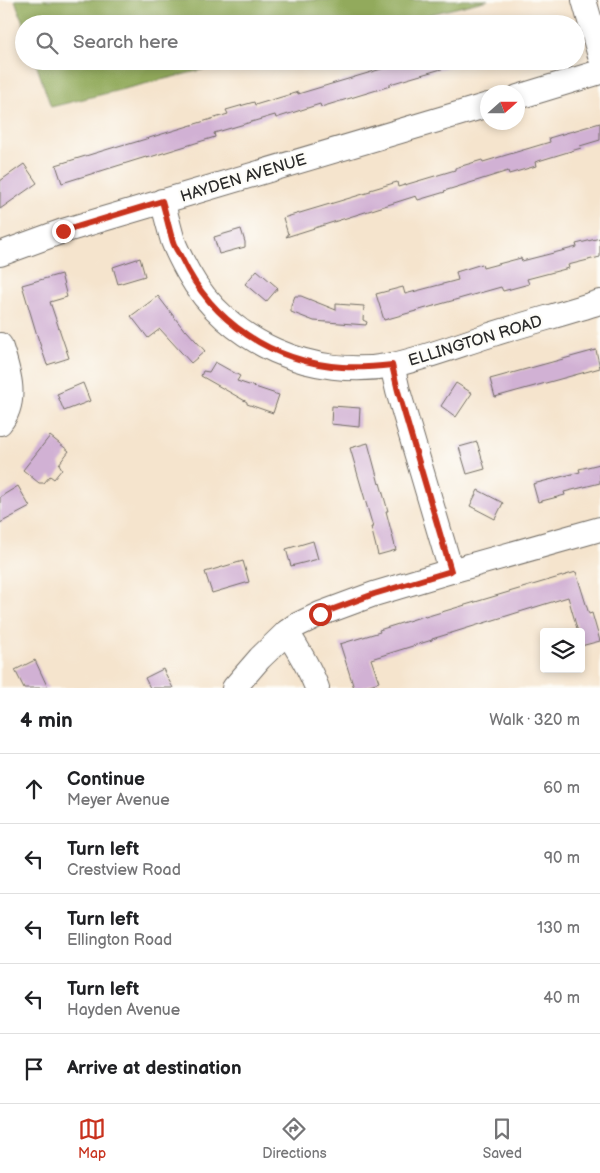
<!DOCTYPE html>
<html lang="en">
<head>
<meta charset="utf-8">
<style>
	:root { --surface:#fff; --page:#f6f6f6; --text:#202124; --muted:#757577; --line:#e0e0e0; --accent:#c8321e }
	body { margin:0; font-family:"Balsamiq Sans",sans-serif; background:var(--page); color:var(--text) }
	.controls { position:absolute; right:15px; bottom:15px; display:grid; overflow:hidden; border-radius:5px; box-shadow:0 2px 8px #0003 }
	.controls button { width:45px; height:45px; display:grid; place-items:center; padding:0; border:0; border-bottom:1px solid var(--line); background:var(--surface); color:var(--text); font:25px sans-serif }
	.compass { position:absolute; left:480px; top:85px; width:45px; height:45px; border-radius:50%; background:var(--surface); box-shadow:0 2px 8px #0003; rotate:69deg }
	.stop { position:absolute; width:15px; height:15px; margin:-11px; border:4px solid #c8321e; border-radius:50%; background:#fff }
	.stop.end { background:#c8321e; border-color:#fff; box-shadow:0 1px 5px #0008 }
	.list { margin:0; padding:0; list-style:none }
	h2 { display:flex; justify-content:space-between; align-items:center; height:65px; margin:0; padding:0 20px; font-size:21px }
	h2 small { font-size:16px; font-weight:400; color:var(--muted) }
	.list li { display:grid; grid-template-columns:32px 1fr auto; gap:15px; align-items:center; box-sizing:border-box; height:70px; padding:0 20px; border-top:1px solid var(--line) }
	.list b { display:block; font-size:19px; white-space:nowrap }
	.list p { margin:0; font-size:16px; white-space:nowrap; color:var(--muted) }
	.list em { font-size:16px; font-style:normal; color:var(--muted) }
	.icon { flex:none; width:28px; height:28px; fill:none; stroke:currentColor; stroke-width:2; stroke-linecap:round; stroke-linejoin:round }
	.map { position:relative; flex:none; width:600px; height:688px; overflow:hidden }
	.search { position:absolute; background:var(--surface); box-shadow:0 2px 8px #0003; left:15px; right:15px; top:15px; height:55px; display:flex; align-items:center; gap:12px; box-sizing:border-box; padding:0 18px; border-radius:28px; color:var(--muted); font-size:19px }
	.sheet { height:415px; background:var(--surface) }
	nav { display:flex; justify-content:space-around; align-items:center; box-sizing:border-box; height:70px; border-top:1px solid var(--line); background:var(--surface); font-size:14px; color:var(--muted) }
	nav a { display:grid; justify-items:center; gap:2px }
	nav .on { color:var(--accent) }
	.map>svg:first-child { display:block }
	.forest { fill:#92aa5c; stroke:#5e6a44 }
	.building { fill:#d1b1d4 }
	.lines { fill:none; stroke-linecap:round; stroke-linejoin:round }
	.minor-casing { stroke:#726c64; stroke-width:26 }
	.minor { stroke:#fff; stroke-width:24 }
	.route { stroke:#c8321e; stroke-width:6 }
	.labels { text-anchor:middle; stroke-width:4.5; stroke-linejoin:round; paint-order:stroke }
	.street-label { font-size:16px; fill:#2b2b2b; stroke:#fdfcf7 }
</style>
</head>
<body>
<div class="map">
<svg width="600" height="688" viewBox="0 0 600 688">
	<rect width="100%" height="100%" fill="#fdfcf7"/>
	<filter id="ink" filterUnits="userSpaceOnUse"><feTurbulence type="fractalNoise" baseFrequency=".02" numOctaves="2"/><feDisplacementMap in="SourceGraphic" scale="10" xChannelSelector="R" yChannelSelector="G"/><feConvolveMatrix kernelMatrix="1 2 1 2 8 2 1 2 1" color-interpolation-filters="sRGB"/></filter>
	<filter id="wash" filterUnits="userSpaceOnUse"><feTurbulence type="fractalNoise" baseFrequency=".0096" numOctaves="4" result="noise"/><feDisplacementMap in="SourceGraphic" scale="20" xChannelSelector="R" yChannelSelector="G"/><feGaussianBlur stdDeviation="1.12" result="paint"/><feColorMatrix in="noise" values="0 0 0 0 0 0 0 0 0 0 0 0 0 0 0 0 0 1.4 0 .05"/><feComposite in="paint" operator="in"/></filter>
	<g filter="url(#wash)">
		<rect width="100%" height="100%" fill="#f5e4cd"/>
		<g class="forest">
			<polygon points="15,0 488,0 391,24 24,24 24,26"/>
			<polygon points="35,61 238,61 51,107"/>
		</g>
		<g id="blocks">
			<g class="building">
				<polygon points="408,61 454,61 455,65 390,84 390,86 321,107 320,104 276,118 275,115 214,133 215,137 147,158 146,157 62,183 56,165 125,144 126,145 228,114 226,110 254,102 255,105 298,92 298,94"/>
				<polygon points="600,123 600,140 580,146 581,148 535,162 536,166 509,174 508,171 444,191 445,192 418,200 416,196 286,237 289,233 288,234 283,218 370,192 370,190 397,182 398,187 455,170 455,168 482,160 483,162 550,142 549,138"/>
				<polygon points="24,164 37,183 0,209 0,181"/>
				<polygon points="241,229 245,242 245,247 219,254 214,237"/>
				<polygon points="600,238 600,257 568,265 569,268 527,279 529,284 503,291 501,287 384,320 376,294 403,287 405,294 458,280 456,272 482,264 483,268 521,258 522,261 577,247 576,244"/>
				<polygon points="140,258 145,276 118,284 113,267"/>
				<polygon points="257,270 278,288 266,302 245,284"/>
				<polygon points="61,274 67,297 50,302 69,358 47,365 36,332 22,285"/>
				<polygon points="158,296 185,331 186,330 205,351 191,363 160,329 148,338 131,316"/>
				<polygon points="295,296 301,296 336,310 336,304 364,306 363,320 367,322 366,325 314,321 291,312 291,306"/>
				<polygon points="596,350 600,368 495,397 490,379"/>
				<polygon points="215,362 240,376 237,381 279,395 273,413 247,404 247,402 201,376 203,371 209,372"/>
				<polygon points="83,383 90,401 64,411 57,394"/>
				<polygon points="456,383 472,393 456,417 441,406"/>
				<polygon points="332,406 360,408 359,427 331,424"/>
				<polygon points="50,436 69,451 59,464 62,469 54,479 50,476 44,483 39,483 23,470"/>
				<polygon points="477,442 485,469 467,474 459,447"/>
				<polygon points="368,443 379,484 380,483 388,511 386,511 396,550 378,555 371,527 373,527 350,448"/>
				<polygon points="600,464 600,483 564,492 565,495 538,502 533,484 580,472 579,469"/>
				<polygon points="18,486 30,507 0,523 0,497"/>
				<polygon points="478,490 503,503 495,519 470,506"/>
				<polygon points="313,541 318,559 291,566 286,549"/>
				<polygon points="243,561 249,582 212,593 205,572"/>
				<polygon points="576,572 589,614 592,613 600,641 581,646 581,632 578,632 568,597 432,639 432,640 371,659 379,682 360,688 354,688 340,644 380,632 379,630 424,616 425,617"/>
				<polygon points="35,660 48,688 24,688 15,670"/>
				<polygon points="163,669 173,688 150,688 145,678"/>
			</g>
		</g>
	</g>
	<g filter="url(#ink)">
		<use href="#blocks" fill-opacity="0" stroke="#726c64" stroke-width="1"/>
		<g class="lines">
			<defs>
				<g id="minor">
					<polyline points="584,0 600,56"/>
					<polyline points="518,97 600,72"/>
					<path d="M162,201C166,214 169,228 173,241C177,252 183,263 188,272C227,343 314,380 393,365C425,358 456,346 487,336C524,324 562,314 600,302"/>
					<polyline points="0,254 63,231 488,105"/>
					<path d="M0,345C8,370 19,400 0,423"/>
					<polyline points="392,365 398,391 451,571"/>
					<path d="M287,632C298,650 310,668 317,688"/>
					<polyline points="234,688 260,658 287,632 295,626 320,614 374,594 451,571 600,529"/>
				</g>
			</defs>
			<use href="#minor" class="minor-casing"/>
			<use href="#minor" class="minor"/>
		</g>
	</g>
	<g class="lines" filter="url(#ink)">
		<path class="route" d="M63,231L162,201C166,214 169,229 173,242C175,248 179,253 182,259C212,322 272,362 342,367C359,368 375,367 392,365L398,391L451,571L374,594L320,614"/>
	</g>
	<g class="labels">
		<g class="street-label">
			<text transform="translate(243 177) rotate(-17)" y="6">HAYDEN AVENUE</text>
			<text transform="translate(475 340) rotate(-17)" y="6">ELLINGTON ROAD</text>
		</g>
	</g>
</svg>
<div class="controls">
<button><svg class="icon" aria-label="layers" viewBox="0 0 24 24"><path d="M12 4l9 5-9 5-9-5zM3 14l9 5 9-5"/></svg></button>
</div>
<svg class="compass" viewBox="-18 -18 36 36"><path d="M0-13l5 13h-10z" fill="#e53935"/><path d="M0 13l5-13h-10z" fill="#757577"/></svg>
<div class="stop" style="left:320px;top:614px"></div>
<div class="stop end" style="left:63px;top:231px"></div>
<div class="search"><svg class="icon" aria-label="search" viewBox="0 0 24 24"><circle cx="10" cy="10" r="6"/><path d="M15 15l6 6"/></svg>Search here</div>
</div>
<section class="sheet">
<h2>4 min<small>Walk · 320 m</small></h2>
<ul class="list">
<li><svg class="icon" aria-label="ahead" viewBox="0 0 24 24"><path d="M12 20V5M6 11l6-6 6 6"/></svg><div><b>Continue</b><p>Meyer Avenue</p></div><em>60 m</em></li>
<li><svg class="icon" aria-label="left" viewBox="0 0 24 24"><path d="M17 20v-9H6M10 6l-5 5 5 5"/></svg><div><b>Turn left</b><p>Crestview Road</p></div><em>90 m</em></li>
<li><svg class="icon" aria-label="left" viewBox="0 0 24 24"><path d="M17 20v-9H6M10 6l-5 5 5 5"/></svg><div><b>Turn left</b><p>Ellington Road</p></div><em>130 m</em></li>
<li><svg class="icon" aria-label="left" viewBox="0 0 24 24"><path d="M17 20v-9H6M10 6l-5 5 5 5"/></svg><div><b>Turn left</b><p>Hayden Avenue</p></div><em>40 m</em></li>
<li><svg class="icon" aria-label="arrive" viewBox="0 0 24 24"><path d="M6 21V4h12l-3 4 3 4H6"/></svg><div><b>Arrive at destination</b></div></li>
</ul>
</section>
<nav>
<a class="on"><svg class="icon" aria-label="map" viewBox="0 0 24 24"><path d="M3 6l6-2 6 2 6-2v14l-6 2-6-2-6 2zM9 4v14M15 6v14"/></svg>Map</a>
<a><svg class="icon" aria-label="directions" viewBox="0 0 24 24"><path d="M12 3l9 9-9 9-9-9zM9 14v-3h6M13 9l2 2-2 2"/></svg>Directions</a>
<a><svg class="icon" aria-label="saved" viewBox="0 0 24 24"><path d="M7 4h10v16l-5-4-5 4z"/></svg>Saved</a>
</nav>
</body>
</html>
